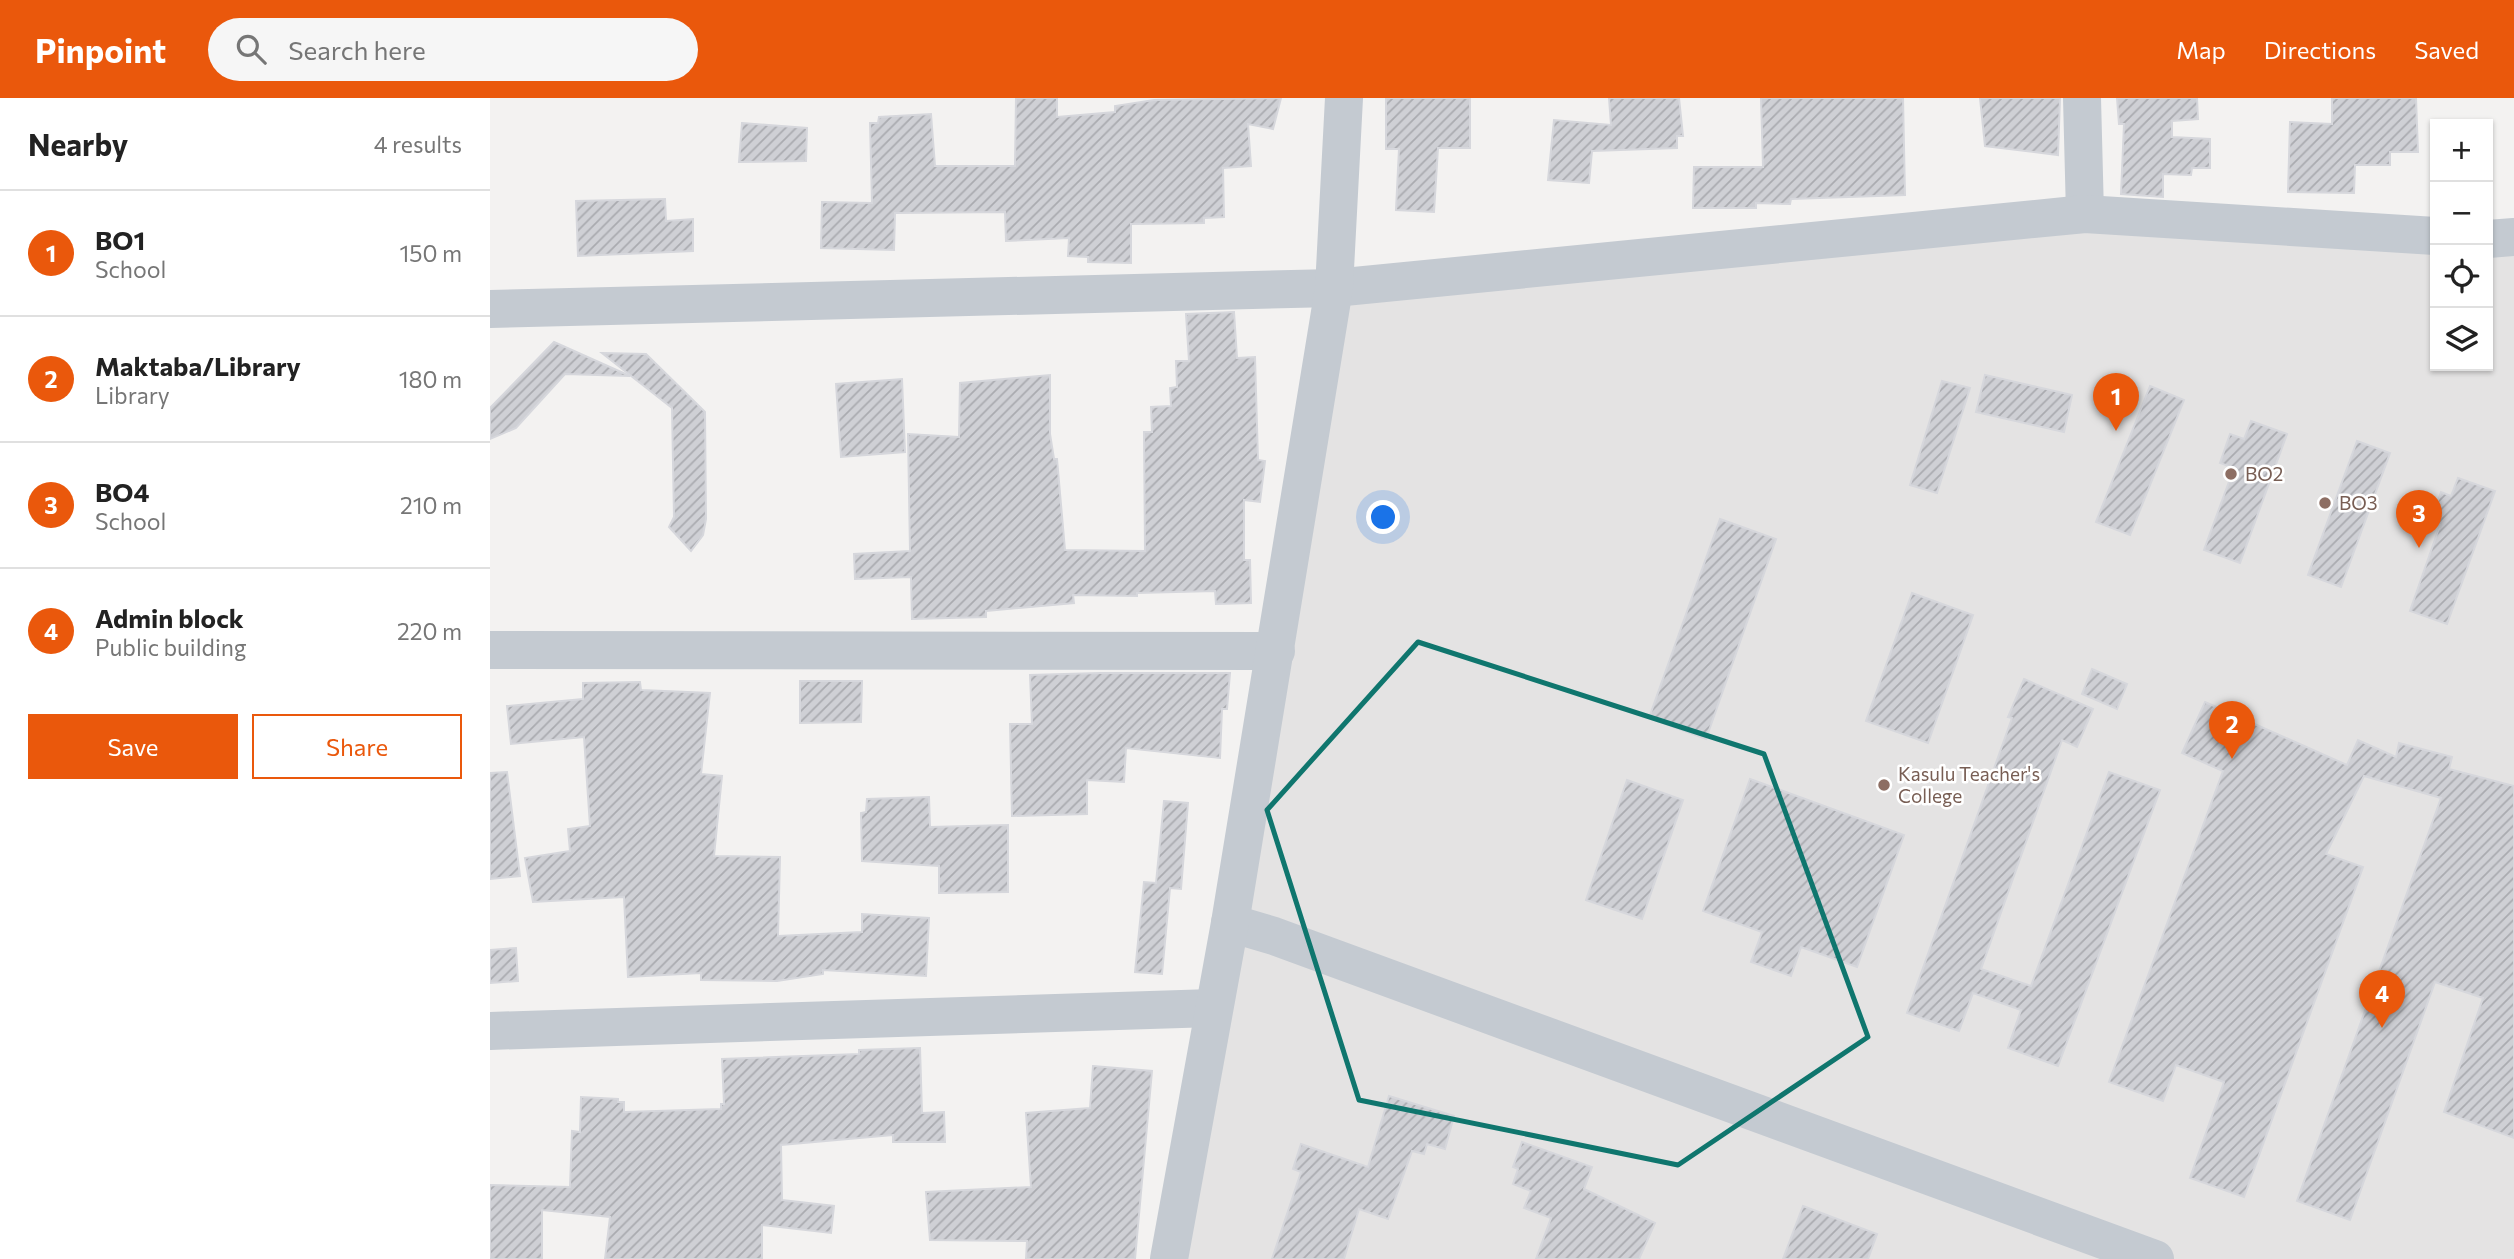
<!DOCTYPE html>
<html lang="en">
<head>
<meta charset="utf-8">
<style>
	:root { --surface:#fff; --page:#f6f6f6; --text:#222; --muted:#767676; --line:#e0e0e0; --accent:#ea580c }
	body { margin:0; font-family:Commissioner,sans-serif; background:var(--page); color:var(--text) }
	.controls { position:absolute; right:21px; top:21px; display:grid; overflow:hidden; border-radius:0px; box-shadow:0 2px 5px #0004 }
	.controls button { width:63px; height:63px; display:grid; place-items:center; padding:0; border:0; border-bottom:2px solid var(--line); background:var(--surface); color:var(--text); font:35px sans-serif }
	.you { position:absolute; left:894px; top:420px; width:24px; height:24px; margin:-18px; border:5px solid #fff; border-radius:50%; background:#1a73e8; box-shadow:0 0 0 10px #1a73e833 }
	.badge { display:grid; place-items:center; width:46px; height:46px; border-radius:50%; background:var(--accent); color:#fff; font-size:23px; font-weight:700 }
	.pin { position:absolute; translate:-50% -58px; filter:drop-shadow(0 2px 4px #0008) }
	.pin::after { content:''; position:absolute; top:37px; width:24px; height:21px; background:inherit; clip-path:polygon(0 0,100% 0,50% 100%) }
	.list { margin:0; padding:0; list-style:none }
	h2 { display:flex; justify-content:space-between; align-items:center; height:91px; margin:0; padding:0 28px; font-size:30px }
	h2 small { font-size:23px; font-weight:400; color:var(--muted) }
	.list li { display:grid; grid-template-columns:46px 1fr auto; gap:21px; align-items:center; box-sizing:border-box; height:126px; padding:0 28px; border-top:2px solid var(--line) }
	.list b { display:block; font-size:26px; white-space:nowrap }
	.list p { margin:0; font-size:23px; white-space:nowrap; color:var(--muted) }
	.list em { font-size:23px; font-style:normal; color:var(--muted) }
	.actions { display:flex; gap:14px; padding:21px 28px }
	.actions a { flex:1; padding:16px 0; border:2px solid var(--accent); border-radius:0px; text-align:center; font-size:24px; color:var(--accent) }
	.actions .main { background:var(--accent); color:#fff }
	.icon { flex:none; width:38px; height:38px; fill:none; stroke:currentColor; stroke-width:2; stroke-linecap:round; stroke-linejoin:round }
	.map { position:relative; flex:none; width:2024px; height:1161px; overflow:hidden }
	header { display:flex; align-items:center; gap:42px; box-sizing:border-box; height:98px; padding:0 35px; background:var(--accent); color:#fff }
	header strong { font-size:33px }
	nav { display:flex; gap:38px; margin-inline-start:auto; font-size:24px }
	.search { width:490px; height:63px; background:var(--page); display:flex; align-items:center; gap:18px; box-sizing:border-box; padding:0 24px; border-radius:38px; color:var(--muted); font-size:26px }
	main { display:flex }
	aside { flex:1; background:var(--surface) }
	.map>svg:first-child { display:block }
	.education { fill:#e4e3e3 }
	.building { fill:url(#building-hatch); stroke:#d6d7dc; stroke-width:2 }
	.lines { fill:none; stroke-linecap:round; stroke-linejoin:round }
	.minor { stroke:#c4cad1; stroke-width:38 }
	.marked { fill:none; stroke:#0f766e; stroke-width:5; stroke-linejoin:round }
	.education-dot { fill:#8d6e63; stroke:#fff; stroke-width:2.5 }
	.labels { text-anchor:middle; stroke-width:5; stroke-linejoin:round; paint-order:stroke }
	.education-label { font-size:19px; fill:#785e54; stroke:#fff; text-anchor:start }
</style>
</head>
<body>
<header>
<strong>Pinpoint</strong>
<div class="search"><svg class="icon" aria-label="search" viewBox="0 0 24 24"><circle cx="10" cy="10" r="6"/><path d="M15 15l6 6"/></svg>Search here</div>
<nav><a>Map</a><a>Directions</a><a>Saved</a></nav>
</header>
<main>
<aside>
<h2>Nearby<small>4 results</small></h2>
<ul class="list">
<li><span class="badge">1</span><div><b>BO1</b><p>School</p></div><em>150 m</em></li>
<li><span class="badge">2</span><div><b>Maktaba/Library</b><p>Library</p></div><em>180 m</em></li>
<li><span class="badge">3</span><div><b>BO4</b><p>School</p></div><em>210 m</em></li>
<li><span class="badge">4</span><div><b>Admin block</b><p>Public building</p></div><em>220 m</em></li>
</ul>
<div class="actions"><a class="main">Save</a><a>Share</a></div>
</aside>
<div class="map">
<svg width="2024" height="1161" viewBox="0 0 2024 1161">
	<defs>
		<pattern id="building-hatch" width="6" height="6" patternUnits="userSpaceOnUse" patternTransform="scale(1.75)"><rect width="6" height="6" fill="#cfd0d5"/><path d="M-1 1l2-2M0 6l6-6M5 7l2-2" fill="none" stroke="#aaabb0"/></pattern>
	</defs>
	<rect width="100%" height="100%" fill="#f3f2f1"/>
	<polygon class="education" points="1597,114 1945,135 1945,268 1998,268 1998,138 2024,137 2024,1161 681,1161 846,187"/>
	<g class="building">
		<polygon points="526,0 567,0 567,19 625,14 625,8 664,2 791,0 783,31 758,26 761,68 733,70 734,119 714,120 714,125 641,126 641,165 598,164 598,159 578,158 579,140 516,143 515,114 405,115 404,152 331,150 332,104 382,105 380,25 388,25 389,19 441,16 445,68 525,68"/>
		<polygon points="896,0 980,0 980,50 948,50 944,114 906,112 909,51 896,51"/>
		<polygon points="1119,0 1189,0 1193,38 1187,38 1187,50 1102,53 1099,85 1058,82 1064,22 1121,27"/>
		<polygon points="1271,0 1413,0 1415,97 1301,101 1300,106 1266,105 1266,110 1203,110 1204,69 1273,69"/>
		<polygon points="1490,0 1570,0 1568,57 1495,48"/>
		<polygon points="1627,0 1707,0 1708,21 1682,23 1682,39 1720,41 1720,70 1702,70 1701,77 1673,76 1673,99 1631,96 1634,26 1629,26"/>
		<polygon points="1842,0 1926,0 1928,54 1900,54 1900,67 1865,67 1864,95 1798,94 1800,24 1842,26"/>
		<polygon points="252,25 317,30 316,63 249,64"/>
		<polygon points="175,101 176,123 203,121 203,153 88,158 86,103"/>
		<polygon points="744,214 747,260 765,259 768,362 775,363 770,404 754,402 754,462 760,462 761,505 726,506 725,493 647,495 647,498 583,497 584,505 496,513 496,519 422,521 421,479 365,481 364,456 420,453 418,336 469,339 470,285 560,277 560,336 564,361 567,361 575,452 655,453 654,334 662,334 661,309 681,308 680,290 687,289 686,263 699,263 696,216"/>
		<polygon points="64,244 140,278 75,276 26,330 0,341 0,310"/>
		<polygon points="112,255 156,256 215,314 216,421 213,437 201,453 179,429 184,419 182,310"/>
		<polygon points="1495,277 1582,297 1574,334 1486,314"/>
		<polygon points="412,281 415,354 351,359 346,286"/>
		<polygon points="1452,283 1480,290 1447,395 1420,387"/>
		<polygon points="1660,288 1694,302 1640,437 1606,424"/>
		<polygon points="1761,323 1797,336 1750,465 1714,452 1744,370 1730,365 1740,336 1754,341"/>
		<polygon points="1867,343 1900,355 1851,489 1818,477"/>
		<polygon points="1968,380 2005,393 1957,526 1920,513 1950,427 1940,424 1951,394 1961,398"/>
		<polygon points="1230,421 1286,441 1216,641 1159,620"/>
		<polygon points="1422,495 1483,517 1438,645 1376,623"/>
		<polygon points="1602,571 1637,586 1627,611 1592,596"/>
		<polygon points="610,575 740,575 737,611 732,611 730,660 636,650 634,684 597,682 597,716 522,718 520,626 542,626 540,577"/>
		<polygon points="1534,581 1603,611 1587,649 1572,642 1491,871 1541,888 1619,674 1670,692 1568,968 1518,950 1531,912 1483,895 1469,933 1417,915 1522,620 1518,619"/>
		<polygon points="310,583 372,583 371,624 310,625"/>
		<polygon points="150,584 151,592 220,595 211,676 232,678 224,758 290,759 288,838 372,834 372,816 439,820 436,878 333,872 333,876 287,883 211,882 211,875 138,879 134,799 43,804 35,760 80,753 78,731 100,728 94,639 21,646 17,608 93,601 93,585"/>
		<polygon points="1715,604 1857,667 1868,642 1906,659 1909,645 1962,659 1959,671 2024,688 2024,1040 1954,1014 1993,900 1945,884 1860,1122 1807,1103 1951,700 1874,678 1836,756 1873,769 1754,1099 1700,1080 1734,984 1686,967 1673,1003 1619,984 1733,673 1692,655"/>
		<polygon points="17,674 30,778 0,781 0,675"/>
		<polygon points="1260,681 1414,737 1367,869 1311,849 1301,878 1261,864 1272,834 1213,813"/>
		<polygon points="1137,682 1193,702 1152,821 1096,802"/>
		<polygon points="439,699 440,729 518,727 518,794 449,795 449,768 372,763 371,715 376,714 377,701"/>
		<polygon points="674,703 698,705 691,791 680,790 672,876 645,874 654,784 666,785"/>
		<polygon points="26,850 28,883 0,885 0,852"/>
		<polygon points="430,950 432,1015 454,1014 455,1044 403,1044 403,1037 291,1047 292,1102 344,1108 341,1135 272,1127 272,1161 115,1161 120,1119 52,1112 52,1161 0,1161 0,1087 80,1089 82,1033 90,1034 91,999 128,1001 128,1004 134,1004 134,1014 231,1011 231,1006 234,1006 232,961 369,956 369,952"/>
		<polygon points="603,968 662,973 645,1161 536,1161 537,1143 440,1142 436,1094 541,1089 536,1015 600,1010"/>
		<polygon points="899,998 964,1018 955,1051 937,1046 934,1056 922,1053 898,1121 869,1111 854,1161 782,1161 811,1074 803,1071 811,1046 878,1069"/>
		<polygon points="1032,1044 1102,1069 1094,1091 1165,1125 1149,1161 1046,1161 1061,1120 1034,1110 1041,1093 1023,1086 1028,1071 1023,1069"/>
		<polygon points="1313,1108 1387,1136 1378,1161 1293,1161"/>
	</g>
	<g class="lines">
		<g class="minor">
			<polyline points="1592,0 1595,116"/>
			<polyline points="1998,141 2024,139"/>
			<polyline points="0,211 844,190 1595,116 1945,138"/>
			<polyline points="0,552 786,553"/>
			<polyline points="740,825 784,838 1665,1161"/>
			<polyline points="0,933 723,910"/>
			<polyline points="679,1161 740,825 844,190 854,0"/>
		</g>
	</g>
	<path class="marked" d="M928,544L1274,656L1378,939L1188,1067L869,1002L777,712Z"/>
	<g class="education-dot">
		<circle cx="1741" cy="376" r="7"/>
		<circle cx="1835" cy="405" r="7"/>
		<circle cx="1394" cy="687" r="7"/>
	</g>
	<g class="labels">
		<g class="education-label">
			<text x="1755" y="383">BO2</text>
			<text x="1849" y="412">BO3</text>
			<text x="1408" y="683">Kasulu Teacher's<tspan x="1408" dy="22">College</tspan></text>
		</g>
	</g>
</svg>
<div class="controls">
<button>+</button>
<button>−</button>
<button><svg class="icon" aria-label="locate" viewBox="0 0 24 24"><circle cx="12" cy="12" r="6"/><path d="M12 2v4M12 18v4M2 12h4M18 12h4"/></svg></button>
<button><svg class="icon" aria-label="layers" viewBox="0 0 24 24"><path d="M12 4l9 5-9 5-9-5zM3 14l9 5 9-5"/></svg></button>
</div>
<div class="you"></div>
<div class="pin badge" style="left:1626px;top:333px">1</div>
<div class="pin badge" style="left:1742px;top:661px">2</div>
<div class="pin badge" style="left:1929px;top:450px">3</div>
<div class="pin badge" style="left:1892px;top:930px">4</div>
</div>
</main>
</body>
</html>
